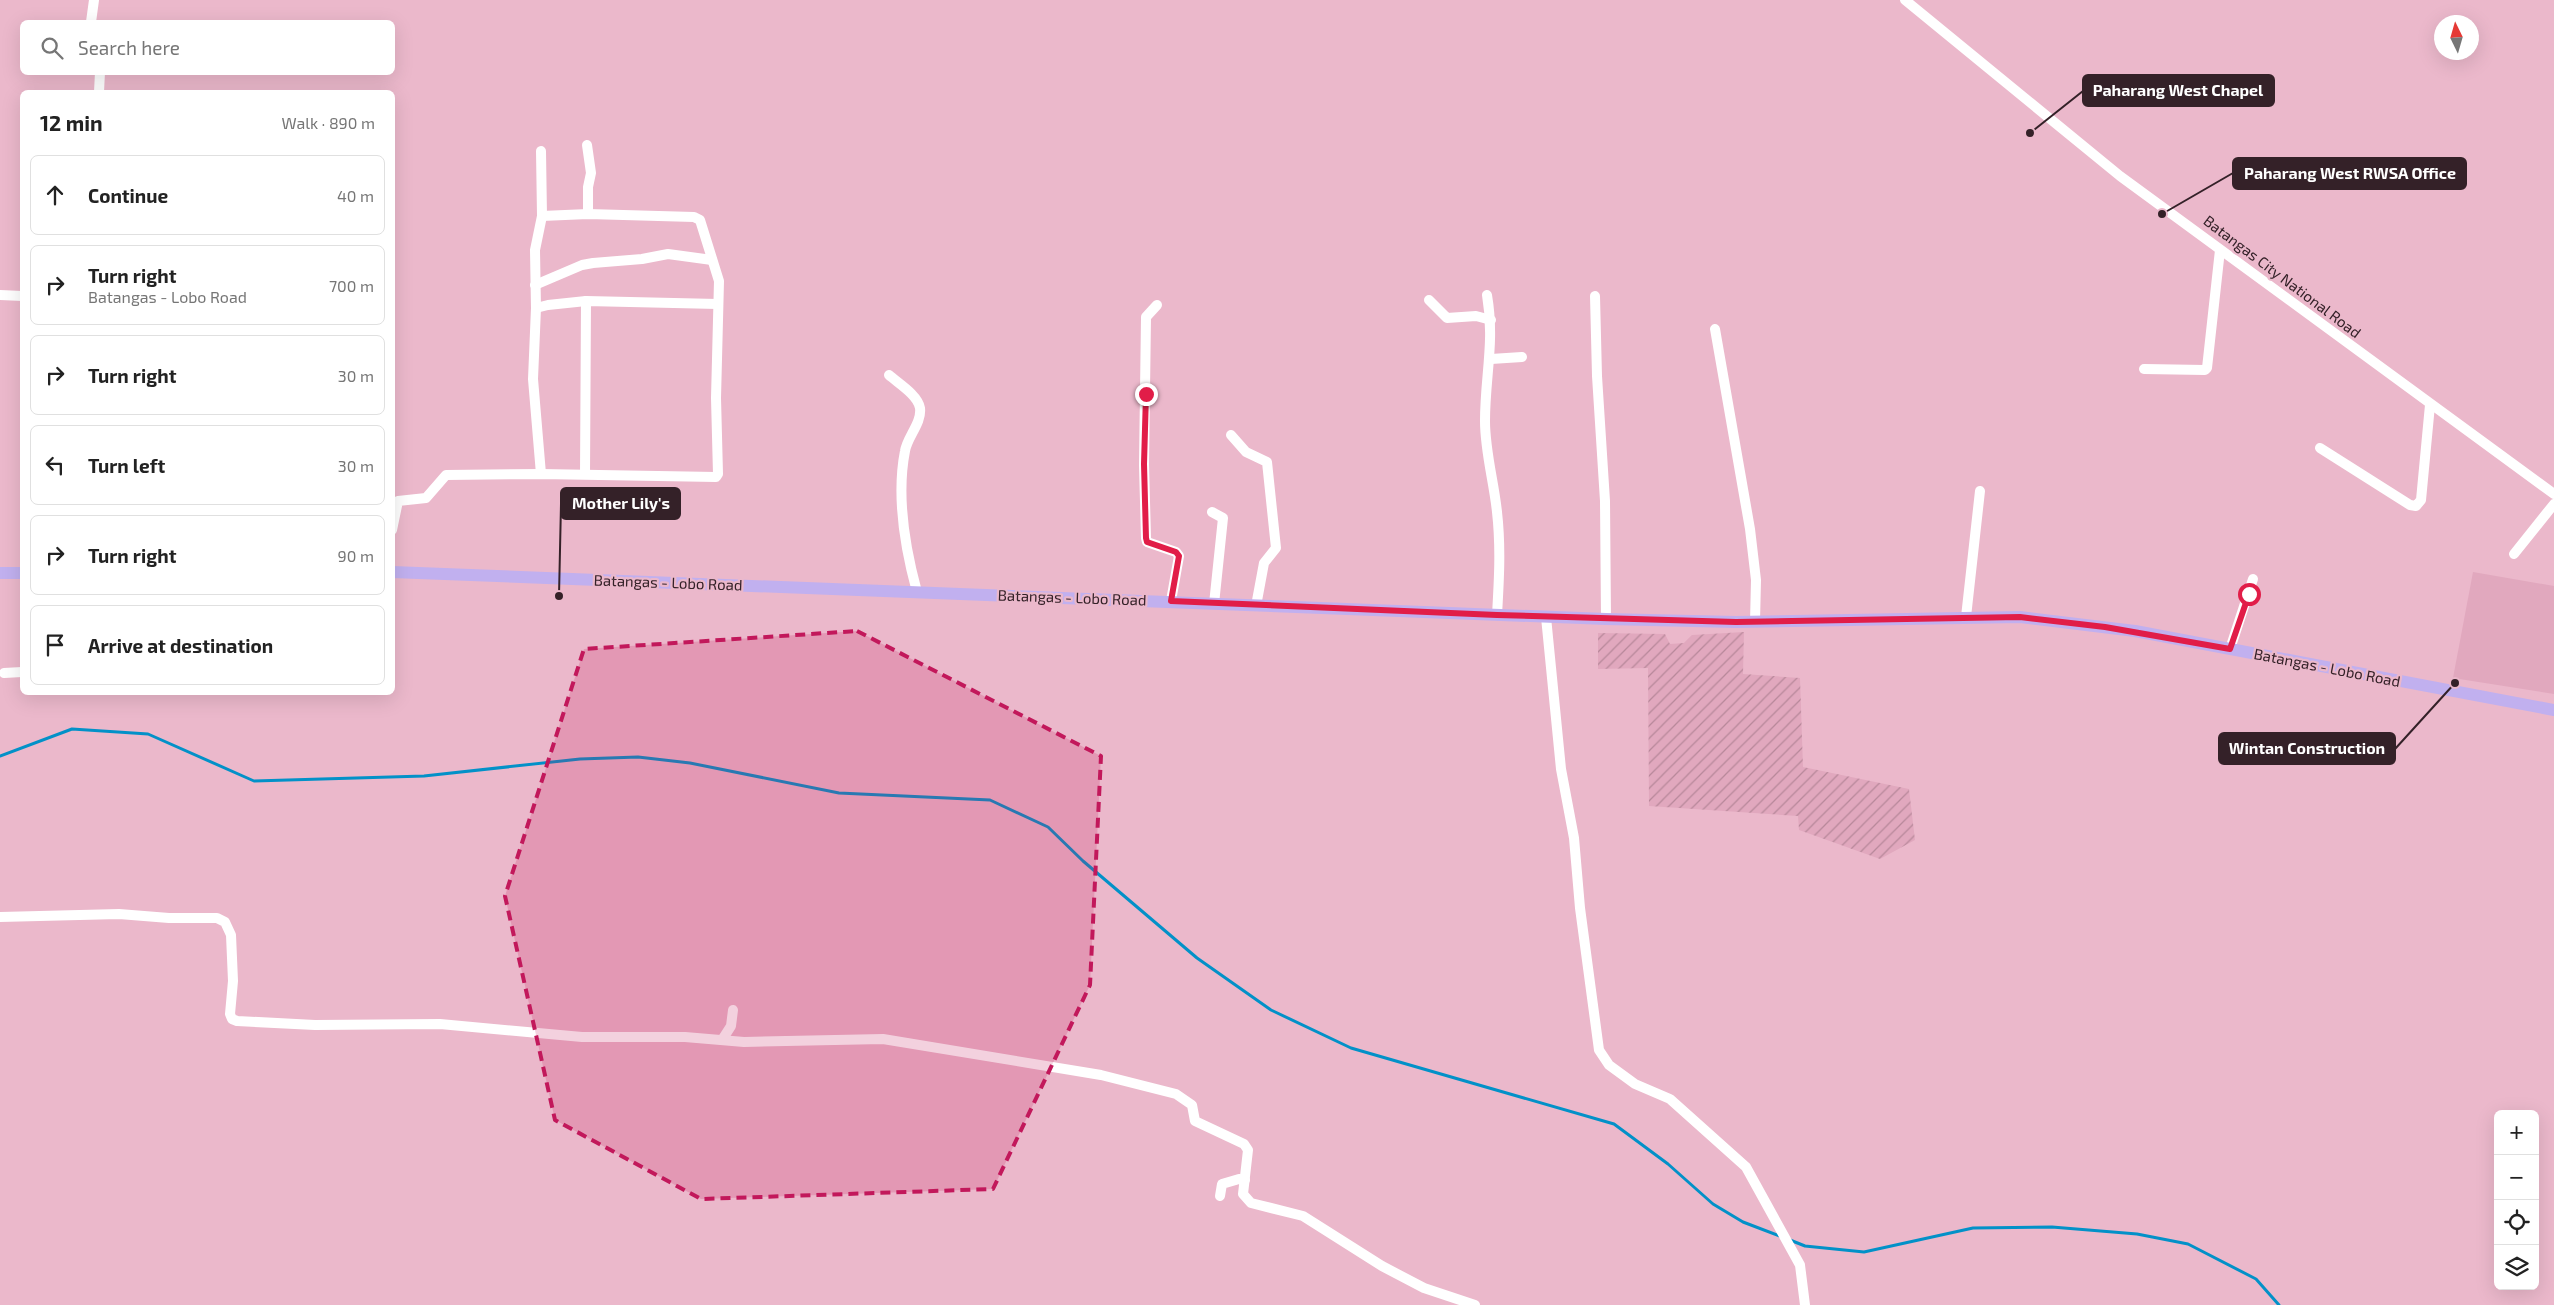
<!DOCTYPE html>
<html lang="en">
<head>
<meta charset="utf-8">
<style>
	:root { --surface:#fff; --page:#f6f6f6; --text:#222; --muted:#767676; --line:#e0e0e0 }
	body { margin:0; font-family:"Exo 2",sans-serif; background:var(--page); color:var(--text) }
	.controls { position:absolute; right:15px; bottom:15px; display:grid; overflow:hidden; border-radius:8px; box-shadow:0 5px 20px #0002 }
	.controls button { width:45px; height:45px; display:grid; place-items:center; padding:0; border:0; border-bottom:1px solid var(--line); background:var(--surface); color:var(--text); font:25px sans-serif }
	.compass { position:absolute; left:2434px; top:15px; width:45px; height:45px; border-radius:50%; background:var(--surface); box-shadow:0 5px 20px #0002; rotate:355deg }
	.stop { position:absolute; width:15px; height:15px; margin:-11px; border:4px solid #e11d48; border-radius:50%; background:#fff }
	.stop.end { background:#e11d48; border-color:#fff; box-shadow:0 1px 5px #0008 }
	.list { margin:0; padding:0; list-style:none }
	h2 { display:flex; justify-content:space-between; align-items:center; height:65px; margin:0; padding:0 20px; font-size:21px }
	h2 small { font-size:16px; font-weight:400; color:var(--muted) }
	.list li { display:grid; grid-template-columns:32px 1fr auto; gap:15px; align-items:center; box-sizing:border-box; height:80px; margin:0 10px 10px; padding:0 10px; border:1px solid var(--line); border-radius:8px }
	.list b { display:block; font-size:19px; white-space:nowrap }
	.list p { margin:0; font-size:16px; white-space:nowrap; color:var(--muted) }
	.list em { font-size:16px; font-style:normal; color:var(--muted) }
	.icon { flex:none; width:28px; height:28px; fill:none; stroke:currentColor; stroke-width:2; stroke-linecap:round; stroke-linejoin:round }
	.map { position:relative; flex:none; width:2554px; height:1305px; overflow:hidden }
	.search { position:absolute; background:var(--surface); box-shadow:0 5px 20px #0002; left:20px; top:20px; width:375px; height:55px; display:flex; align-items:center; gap:12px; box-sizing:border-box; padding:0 18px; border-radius:8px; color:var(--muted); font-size:19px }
	.panel { position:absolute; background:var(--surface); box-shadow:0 5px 20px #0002; left:20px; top:90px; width:375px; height:605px; border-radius:8px }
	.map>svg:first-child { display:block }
	.built { fill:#e1a8be }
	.industrial { fill:url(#industrial-furrows) }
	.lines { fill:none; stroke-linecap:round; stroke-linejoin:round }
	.stream { stroke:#0291c8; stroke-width:3 }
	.minor { stroke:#fff; stroke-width:10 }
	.major { stroke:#c1b0ef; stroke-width:12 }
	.route { stroke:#e11d48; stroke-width:6 }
	.marked { fill:#c2185b; fill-opacity:0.2; stroke:#c2185b; stroke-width:4; stroke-dasharray:10 6; stroke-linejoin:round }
	.labels { text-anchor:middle; stroke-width:4.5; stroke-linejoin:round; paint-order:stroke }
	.street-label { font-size:15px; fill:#342128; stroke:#ebb8cb }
	.leader { fill:none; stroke:#342128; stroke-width:2 }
	.callout-dot { fill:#342128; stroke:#ebb8cb; stroke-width:2 }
	.callout { fill:#342128; stroke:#342128; stroke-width:2 }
	.callout-label { font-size:16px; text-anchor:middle; font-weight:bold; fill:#fff }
</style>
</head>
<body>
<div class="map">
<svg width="2554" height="1305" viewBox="0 0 2554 1305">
	<defs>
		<pattern id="industrial-furrows" width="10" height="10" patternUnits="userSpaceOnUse" patternTransform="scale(1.25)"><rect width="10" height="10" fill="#e1a8be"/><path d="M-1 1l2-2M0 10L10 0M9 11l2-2" fill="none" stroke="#b7889a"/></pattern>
	</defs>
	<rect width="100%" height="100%" fill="#ebb8cb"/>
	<polygon class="built" points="2473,572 2554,586 2554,694 2453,678"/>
	<polygon class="industrial" points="1744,632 1743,674 1800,678 1803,767 1909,789 1915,840 1880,859 1799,830 1798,816 1649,806 1648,668 1598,669 1598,633 1665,634 1670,644 1684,643 1692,635"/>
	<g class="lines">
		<g class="stream">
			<polyline points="0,756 72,729 148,734 254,781 424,776 580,759 638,757 690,763 839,793 990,800 1048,827 1083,861 1197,958 1271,1010 1351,1048 1614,1124 1668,1164 1713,1204 1743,1222 1782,1237"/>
			<polyline points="1790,1240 1805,1246 1864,1252 1973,1228 2052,1227 2137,1234 2188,1244 2256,1279 2279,1305"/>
		</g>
		<g class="minor">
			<polyline points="1905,0 2120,176 2554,494"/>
			<polyline points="91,22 94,0"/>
			<polyline points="99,92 100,72"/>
			<polyline points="587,145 591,173 588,187 588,214"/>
			<polyline points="541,151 542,216 535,250 536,308 548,305 586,301 718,304"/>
			<polyline points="535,285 582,265 593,263 642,259 668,254 712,260"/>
			<polyline points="0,295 22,296"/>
			<path d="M1487,295C1495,342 1485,376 1485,421C1485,452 1494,482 1497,512C1501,547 1499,581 1497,615"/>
			<polyline points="1595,296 1597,376 1605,501 1606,619"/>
			<polyline points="1429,300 1447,318 1476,316 1491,320"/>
			<polyline points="1157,305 1146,317 1144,465 1146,538 1147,542 1176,552 1179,556 1171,601"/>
			<polyline points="536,308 533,379 541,474"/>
			<polyline points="1715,329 1750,529 1756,580 1755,622"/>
			<polyline points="1491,359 1522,357"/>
			<polyline points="2144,369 2205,370 2207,368 2220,250"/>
			<path d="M889,375C898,383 918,395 920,408C922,423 907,437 905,451C896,497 905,548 917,592"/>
			<polyline points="1231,435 1246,452 1267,462 1276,548 1264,563 1256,606"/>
			<polyline points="2320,448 2410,505 2416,506 2421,500 2430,405"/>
			<polyline points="585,474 586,301"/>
			<polyline points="1212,512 1223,518 1214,604"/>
			<polyline points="392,530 398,501 426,498 446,475 541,474 716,477 718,474 716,398 719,281 700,220 694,217 588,214 542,216"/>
			<polyline points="2514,554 2554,504"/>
			<polyline points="1546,617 1561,769 1574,838 1580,908 1599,1050 1609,1065 1635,1084 1670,1099 1746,1167 1800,1265 1805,1305"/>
			<polyline points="1966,617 1980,491"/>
			<polyline points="2230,649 2253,579"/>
			<polyline points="4,673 22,672"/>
			<polyline points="0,917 119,914 169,918 217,918 225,922 231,935 233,981 230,1014 232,1019 237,1021 315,1025 440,1024 582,1037 685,1037 744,1042 883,1039 1101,1075 1176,1094 1192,1105 1195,1121 1244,1144 1248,1150 1243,1194 1251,1203 1303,1216 1382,1266 1424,1288 1475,1305"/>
			<polyline points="722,1040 731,1026 733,1010"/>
			<polyline points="1220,1196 1222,1184 1239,1179 1245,1180"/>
		</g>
		<g class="major">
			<polyline points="392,572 1606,619 1736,622 2020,617 2135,631 2554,710"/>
			<polyline points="0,573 22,573"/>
		</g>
	</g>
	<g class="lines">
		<polyline class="route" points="1146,394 1144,464 1146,538 1147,542 1176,552 1179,556 1171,601 1497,615 1736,622 2020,617 2105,627 2230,649 2249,594"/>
	</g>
	<path class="marked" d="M857,631L1101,756L1090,985L993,1189L701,1199L555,1120L505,896L584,649Z"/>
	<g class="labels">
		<g class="street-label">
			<text transform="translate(2282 277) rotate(37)" y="5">Batangas City National Road</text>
			<text transform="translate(668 583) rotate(2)" y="5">Batangas - Lobo Road</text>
			<text transform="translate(1072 598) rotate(2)" y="5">Batangas - Lobo Road</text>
			<text transform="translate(2327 668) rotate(11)" y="5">Batangas - Lobo Road</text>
		</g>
	</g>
	<path class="leader" d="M2030 133L2083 91M2162 214L2233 173M559 596L561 504M2455 683L2395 749"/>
	<g class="callout-dot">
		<circle cx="2030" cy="133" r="5"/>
		<circle cx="2162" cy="214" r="5"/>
		<circle cx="559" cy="596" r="5"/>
		<circle cx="2455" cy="683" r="5"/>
	</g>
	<g class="callout">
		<rect x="2083" y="75" width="191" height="31" rx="5"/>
		<rect x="2233" y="158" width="233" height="31" rx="5"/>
		<rect x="561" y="488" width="119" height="31" rx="5"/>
		<rect x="2219" y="733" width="176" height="31" rx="5"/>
	</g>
	<g class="callout-label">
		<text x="2178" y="96">Paharang West Chapel</text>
		<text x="2350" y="179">Paharang West RWSA Office</text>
		<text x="621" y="509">Mother Lily's</text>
		<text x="2307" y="754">Wintan Construction</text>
	</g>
</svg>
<div class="controls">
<button>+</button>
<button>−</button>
<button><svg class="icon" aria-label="locate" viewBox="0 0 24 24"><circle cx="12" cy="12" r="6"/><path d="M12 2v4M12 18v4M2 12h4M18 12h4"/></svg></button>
<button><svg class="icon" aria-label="layers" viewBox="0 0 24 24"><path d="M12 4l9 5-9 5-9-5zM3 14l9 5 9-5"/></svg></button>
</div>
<svg class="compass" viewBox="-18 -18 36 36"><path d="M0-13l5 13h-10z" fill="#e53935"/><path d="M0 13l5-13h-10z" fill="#767676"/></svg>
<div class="stop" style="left:2249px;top:594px"></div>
<div class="stop end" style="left:1146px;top:394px"></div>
<div class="search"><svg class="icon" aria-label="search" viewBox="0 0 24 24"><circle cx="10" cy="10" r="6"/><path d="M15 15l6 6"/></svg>Search here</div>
<section class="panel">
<h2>12 min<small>Walk · 890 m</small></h2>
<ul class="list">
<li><svg class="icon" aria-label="ahead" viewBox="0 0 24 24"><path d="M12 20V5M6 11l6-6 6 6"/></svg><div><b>Continue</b></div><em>40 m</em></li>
<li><svg class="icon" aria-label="right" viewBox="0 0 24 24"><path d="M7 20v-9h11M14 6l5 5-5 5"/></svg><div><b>Turn right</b><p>Batangas - Lobo Road</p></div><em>700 m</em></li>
<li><svg class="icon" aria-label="right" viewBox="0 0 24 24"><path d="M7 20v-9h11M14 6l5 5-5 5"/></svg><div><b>Turn right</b></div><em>30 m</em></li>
<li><svg class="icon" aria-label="left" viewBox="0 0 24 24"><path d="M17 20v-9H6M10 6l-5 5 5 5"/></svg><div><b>Turn left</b></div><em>30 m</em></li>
<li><svg class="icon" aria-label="right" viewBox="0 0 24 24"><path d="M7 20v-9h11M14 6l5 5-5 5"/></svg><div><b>Turn right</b></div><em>90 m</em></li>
<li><svg class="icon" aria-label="arrive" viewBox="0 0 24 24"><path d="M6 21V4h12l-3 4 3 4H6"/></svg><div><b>Arrive at destination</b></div></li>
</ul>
</section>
</div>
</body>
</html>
